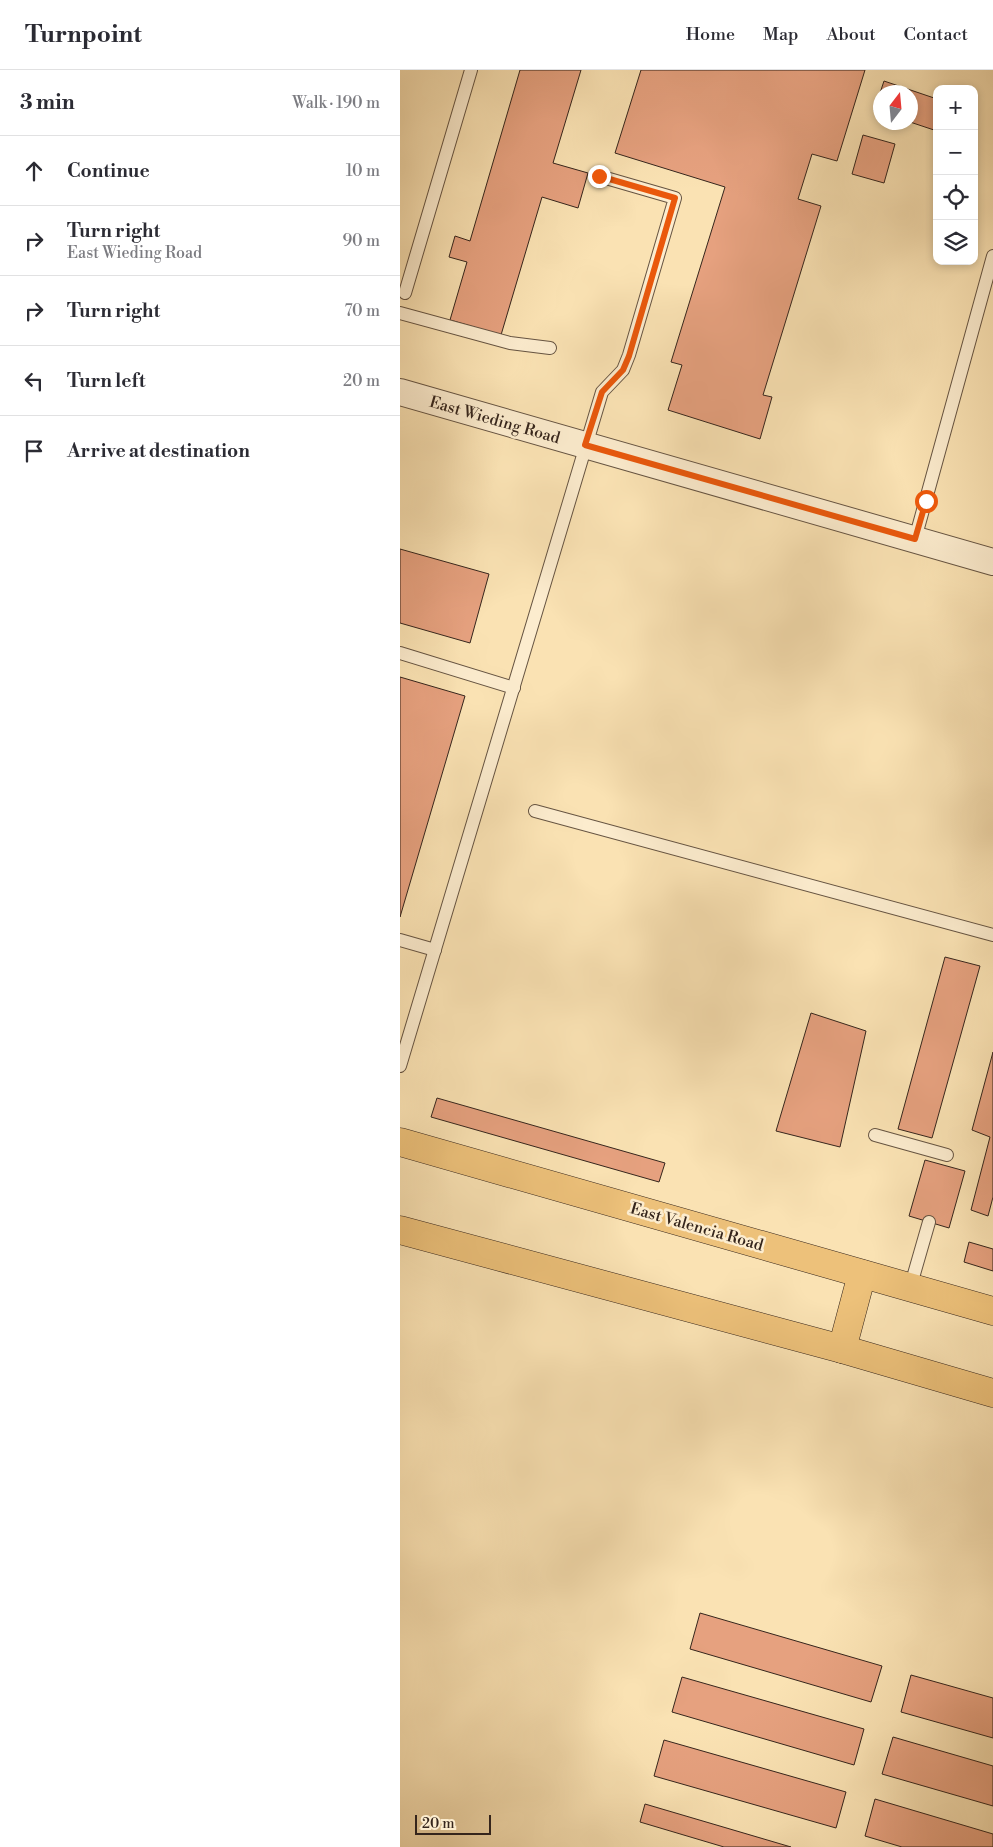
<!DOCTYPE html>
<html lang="en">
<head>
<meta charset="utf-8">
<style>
	:root { --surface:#fff; --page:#f7f7f7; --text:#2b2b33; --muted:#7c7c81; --line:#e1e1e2 }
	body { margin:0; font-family:"Libre Bodoni",serif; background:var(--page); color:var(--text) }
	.controls { position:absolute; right:15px; top:15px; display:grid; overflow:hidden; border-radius:10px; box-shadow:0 2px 8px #0003 }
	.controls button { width:45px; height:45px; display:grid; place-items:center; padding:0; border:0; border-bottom:1px solid var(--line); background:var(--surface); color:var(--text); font:25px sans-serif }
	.compass { position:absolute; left:473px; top:15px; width:45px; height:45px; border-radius:50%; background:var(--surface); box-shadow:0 2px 8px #0003; rotate:16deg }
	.scale { position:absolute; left:15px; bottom:12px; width:76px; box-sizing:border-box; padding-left:5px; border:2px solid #35251c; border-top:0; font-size:14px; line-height:18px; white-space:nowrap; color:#35251c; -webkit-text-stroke:4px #fcecce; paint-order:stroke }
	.stop { position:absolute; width:15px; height:15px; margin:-11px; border:4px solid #ea580c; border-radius:50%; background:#fff }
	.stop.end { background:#ea580c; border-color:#fff; box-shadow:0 1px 5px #0008 }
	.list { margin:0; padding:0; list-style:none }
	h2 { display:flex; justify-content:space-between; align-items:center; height:65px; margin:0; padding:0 20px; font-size:21px }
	h2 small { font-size:16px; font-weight:400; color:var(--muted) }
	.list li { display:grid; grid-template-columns:32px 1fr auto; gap:15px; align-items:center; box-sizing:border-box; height:70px; padding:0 20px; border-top:1px solid var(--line) }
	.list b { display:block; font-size:19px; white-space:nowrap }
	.list p { margin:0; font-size:16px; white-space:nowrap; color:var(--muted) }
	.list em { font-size:16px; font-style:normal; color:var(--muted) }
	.icon { flex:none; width:28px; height:28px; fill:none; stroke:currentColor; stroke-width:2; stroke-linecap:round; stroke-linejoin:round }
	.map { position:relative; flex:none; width:593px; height:1777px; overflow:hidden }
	header { display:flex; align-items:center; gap:30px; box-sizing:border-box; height:70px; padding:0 25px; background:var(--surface); border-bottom:1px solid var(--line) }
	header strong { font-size:24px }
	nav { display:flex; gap:28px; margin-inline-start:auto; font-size:18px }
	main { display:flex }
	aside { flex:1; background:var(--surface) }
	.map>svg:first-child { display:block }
	.building { fill:#e6a17f; stroke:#35251c }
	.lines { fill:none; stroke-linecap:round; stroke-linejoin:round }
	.service-casing { stroke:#665442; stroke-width:14 }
	.minor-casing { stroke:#665442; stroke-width:28 }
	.primary-casing { stroke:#35251c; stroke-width:29 }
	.service { stroke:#fcecce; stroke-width:12 }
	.minor { stroke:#fcecce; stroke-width:26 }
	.primary { stroke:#edc17a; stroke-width:28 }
	.route { stroke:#ea580c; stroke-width:6 }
	.labels { text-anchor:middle; stroke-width:5; stroke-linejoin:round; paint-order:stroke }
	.street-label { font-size:16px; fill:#35251c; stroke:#fcecce }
</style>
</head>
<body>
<header>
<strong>Turnpoint</strong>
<nav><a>Home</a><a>Map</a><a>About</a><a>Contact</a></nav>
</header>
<main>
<aside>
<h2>3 min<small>Walk · 190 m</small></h2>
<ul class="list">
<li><svg class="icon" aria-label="ahead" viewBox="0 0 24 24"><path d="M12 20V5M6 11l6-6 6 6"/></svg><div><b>Continue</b></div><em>10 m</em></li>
<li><svg class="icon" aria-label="right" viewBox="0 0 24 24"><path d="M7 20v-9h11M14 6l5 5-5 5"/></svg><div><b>Turn right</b><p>East Wieding Road</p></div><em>90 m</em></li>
<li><svg class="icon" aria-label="right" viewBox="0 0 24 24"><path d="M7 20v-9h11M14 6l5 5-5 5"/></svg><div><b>Turn right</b></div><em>70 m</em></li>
<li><svg class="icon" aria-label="left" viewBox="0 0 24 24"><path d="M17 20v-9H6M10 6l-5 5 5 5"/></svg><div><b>Turn left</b></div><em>20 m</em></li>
<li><svg class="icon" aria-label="arrive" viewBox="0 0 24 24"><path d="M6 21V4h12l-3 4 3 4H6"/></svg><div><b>Arrive at destination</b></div></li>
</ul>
</aside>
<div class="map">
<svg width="593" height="1777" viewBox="0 0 593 1777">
	<rect width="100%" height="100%" fill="#fae2b3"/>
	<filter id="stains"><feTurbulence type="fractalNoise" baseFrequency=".004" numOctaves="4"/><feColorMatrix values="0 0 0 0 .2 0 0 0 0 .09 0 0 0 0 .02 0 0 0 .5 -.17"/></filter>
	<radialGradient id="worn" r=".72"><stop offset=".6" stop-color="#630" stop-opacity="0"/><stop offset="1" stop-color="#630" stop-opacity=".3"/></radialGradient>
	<g class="building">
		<polygon points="120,0 181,0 153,93 188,103 178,138 142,127 101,265 50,250 67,192 49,187 55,166 70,171"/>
		<polygon points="241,0 465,0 437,91 412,84 398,129 421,136 363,325 372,327 360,369 268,340 282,295 271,292 325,117 215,83"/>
		<polygon points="484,11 537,29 537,61 510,52 510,22 480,22 480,43 474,41"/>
		<polygon points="463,65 495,74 484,113 452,104"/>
		<polygon points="0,479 89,504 70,573 0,553"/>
		<polygon points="0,607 65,626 0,847"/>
		<polygon points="545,887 580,896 532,1068 498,1059"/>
		<polygon points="411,943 466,961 440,1077 376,1061"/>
		<polygon points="593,982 593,1127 588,1146 571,1140 590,1067 572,1060"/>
		<polygon points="37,1028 265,1093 259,1112 31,1047"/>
		<polygon points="525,1090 565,1101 549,1158 509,1146"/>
		<polygon points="569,1172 593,1179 593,1201 564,1192"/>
		<polygon points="300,1543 482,1596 471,1632 290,1579"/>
		<polygon points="511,1605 593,1628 593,1668 501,1642"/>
		<polygon points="282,1607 464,1659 454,1695 272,1642"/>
		<polygon points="493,1667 593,1696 593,1736 482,1704"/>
		<polygon points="264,1670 446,1722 436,1758 254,1706"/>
		<polygon points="475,1729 593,1764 593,1777 502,1777 465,1766"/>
		<polygon points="245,1734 391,1777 324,1777 240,1752"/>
	</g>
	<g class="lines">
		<defs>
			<g id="service">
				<polyline points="5,223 71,0"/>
				<polyline points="0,243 110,273 150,278"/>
				<polyline points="515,469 593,186"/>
				<polyline points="0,583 114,618"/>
				<polyline points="135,741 593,865"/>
				<polyline points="0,870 35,880"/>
				<polyline points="0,996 202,322 223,300 229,285 275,128 199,106"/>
				<polyline points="475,1065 547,1085"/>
				<polyline points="510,1218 529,1152"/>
			</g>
			<polyline id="minor" points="0,322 593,492"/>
			<g id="primary">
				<polyline points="0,1072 593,1241"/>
				<polyline points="0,1160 442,1279 593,1323"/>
				<polyline points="442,1279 462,1204"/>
			</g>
		</defs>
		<use href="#service" class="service-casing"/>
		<use href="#minor" class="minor-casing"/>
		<use href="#primary" class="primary-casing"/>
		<use href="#service" class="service"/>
		<use href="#minor" class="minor"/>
		<use href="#primary" class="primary"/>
	</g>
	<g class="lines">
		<polyline class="route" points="199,106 275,128 229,286 223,300 202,322 185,375 515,469 526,431"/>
	</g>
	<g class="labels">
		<g class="street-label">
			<text transform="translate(95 349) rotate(16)" y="6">East Wieding Road</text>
			<text transform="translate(297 1156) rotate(16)" y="6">East Valencia Road</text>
		</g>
	</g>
	<rect width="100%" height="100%" filter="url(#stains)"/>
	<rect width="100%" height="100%" fill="url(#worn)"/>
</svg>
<div class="controls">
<button>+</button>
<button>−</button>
<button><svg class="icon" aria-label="locate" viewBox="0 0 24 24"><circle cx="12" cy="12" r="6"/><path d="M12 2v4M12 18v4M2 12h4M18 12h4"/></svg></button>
<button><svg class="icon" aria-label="layers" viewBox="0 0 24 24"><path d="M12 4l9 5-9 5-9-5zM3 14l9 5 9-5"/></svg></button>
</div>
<svg class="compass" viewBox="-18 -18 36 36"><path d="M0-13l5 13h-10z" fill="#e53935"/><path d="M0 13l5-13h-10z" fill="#7c7c81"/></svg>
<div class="scale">20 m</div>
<div class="stop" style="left:526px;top:431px"></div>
<div class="stop end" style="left:199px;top:106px"></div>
</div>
</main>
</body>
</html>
